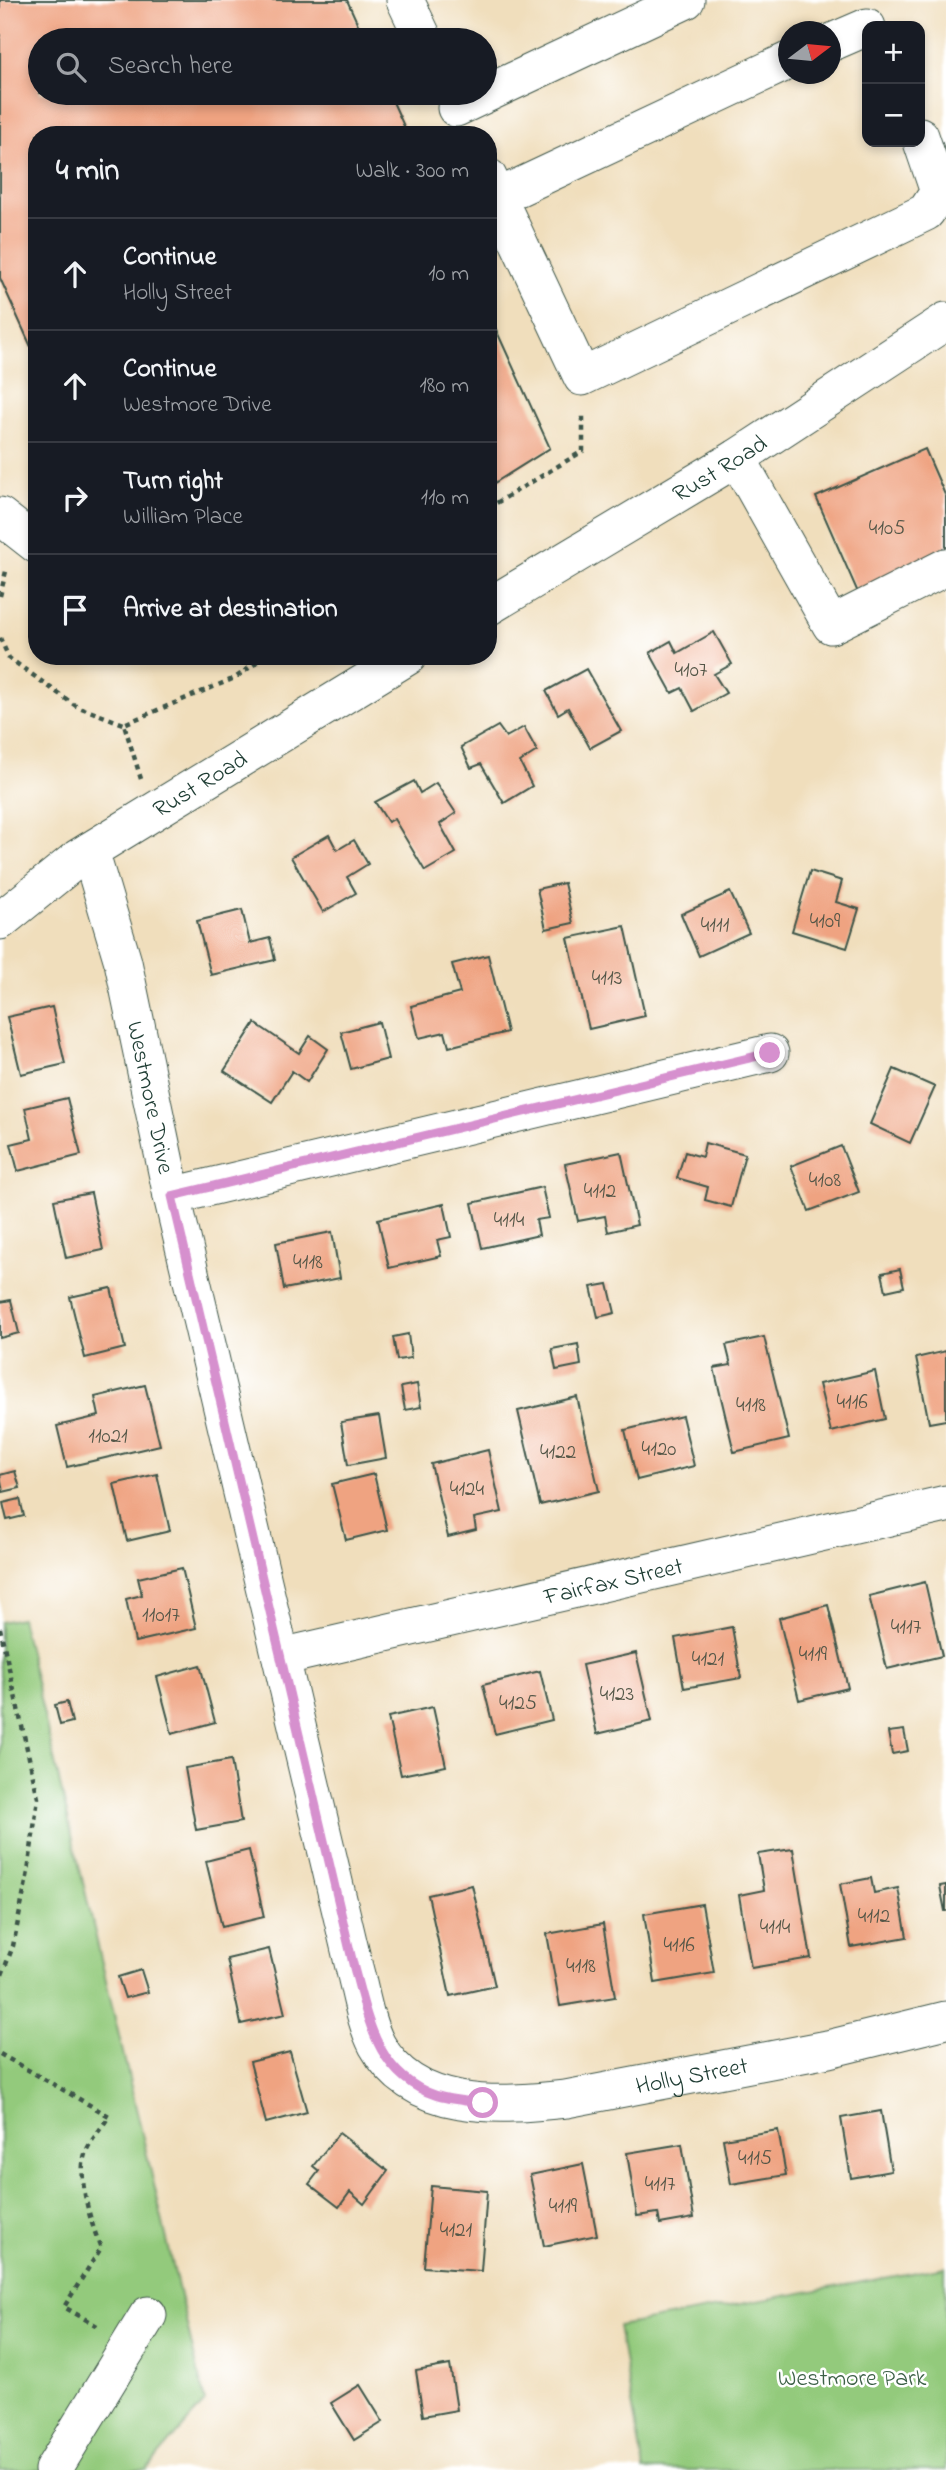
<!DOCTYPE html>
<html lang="en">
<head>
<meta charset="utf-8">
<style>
	:root { --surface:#171b24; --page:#20242c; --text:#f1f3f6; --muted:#9ea1a6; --line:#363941 }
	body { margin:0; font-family:"Indie Flower",sans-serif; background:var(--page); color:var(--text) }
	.controls { position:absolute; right:21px; top:21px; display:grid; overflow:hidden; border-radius:14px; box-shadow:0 4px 10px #0003 }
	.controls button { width:63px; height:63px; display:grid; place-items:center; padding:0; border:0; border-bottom:2px solid var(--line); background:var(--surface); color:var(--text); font:35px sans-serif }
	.compass { position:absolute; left:778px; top:21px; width:63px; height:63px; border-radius:50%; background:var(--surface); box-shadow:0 4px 10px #0003; rotate:74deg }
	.stop { position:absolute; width:21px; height:21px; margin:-16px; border:5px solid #d690ce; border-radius:50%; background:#fff }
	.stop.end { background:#d690ce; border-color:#fff; box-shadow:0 2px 7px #0008 }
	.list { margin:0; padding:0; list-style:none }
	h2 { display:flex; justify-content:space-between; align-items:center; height:91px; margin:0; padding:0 28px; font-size:30px }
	h2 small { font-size:23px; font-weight:400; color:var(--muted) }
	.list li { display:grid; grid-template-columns:46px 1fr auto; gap:21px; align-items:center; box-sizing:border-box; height:112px; padding:0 28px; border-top:2px solid var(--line) }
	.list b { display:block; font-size:26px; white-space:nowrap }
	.list p { margin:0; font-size:23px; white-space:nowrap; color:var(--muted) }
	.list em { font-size:23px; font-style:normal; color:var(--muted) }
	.icon { flex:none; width:38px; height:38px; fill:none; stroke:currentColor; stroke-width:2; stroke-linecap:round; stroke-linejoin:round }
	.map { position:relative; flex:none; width:946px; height:2470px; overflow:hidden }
	.search { position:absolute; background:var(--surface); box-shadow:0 4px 10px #0003; left:28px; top:28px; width:469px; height:77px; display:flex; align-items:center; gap:18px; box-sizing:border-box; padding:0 24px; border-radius:38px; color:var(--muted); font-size:26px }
	.panel { position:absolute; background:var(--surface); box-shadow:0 4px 10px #0003; left:28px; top:126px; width:469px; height:539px; border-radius:28px }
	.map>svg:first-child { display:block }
	.green { fill:#93ca7c; stroke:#598458; stroke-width:2 }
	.building { fill:#efa381 }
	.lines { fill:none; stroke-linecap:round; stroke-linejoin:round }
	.minor-casing { stroke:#3e5548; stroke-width:39 }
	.path { stroke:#3e5548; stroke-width:4.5; stroke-dasharray:5 5; stroke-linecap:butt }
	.minor { stroke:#fff; stroke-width:37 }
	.route { stroke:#d690ce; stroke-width:9 }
	.labels { text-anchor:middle; stroke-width:5; stroke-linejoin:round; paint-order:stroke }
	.number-label { font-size:21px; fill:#535647 }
	.street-label { font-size:24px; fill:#1f3d34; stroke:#fff }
	.park-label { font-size:24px; fill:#3c6046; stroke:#fff }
</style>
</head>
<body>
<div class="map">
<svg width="946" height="2470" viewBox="0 0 946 2470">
	<rect width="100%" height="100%" fill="#fff"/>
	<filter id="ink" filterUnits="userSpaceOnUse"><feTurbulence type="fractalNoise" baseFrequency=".0143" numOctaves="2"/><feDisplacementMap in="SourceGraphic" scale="14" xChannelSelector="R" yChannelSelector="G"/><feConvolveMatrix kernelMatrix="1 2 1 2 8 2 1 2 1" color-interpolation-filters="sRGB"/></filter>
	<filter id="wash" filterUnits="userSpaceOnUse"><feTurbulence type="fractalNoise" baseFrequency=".00686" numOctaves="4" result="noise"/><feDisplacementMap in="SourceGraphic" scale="28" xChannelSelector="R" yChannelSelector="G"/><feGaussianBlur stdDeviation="1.57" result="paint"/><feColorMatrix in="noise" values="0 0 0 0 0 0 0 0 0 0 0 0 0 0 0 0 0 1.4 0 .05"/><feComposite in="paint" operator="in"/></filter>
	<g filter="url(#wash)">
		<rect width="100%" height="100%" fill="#f0debc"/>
		<g class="green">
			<polygon points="21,1618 205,2402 146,2470 0,2470 0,1622"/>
			<polygon points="945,2267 946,2470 644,2470 618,2326"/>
		</g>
		<g id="blocks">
			<g class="building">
				<polygon points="0,0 347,0 365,40 40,40 40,93 389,93 408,135 37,135 37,360 0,278"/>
				<polygon points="488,312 550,448 488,487"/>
				<polygon points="925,449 946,497 946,556 859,595 816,497"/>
				<polygon points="714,632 732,664 714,674 726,693 694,711 682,688 672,693 650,653 671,641 677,653"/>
				<polygon points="586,669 621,731 590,748 568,708 558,714 546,691"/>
				<polygon points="498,726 506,737 524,727 537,751 520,762 532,786 504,803 481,764 471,768 461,747"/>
				<polygon points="414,781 420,793 436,783 456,813 440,824 456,853 425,871 394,819 388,822 375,802"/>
				<polygon points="329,835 337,850 354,840 368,864 347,877 356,893 323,912 291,857"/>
				<polygon points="810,871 842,881 836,902 859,909 847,948 792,931"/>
				<polygon points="564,883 573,923 546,929 537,889"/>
				<polygon points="730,892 749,933 699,956 681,914"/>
				<polygon points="242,910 250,943 270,938 275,960 211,975 197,921"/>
				<polygon points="625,926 645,1016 589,1029 568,938"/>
				<polygon points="488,955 507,1032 449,1047 445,1032 419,1038 411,1006 460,993 452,964"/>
				<polygon points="52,1007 65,1064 21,1074 7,1017"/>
				<polygon points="379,1022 388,1059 351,1069 341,1032"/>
				<polygon points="255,1023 299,1053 310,1036 328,1049 307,1082 292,1071 272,1102 224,1071"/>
				<polygon points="894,1069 935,1087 910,1143 870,1124"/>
				<polygon points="67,1098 81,1155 18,1171 11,1144 32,1139 25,1108"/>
				<polygon points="705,1143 745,1154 731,1207 705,1200 708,1187 677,1178 685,1152 702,1157"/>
				<polygon points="841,1146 859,1192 809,1211 791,1166"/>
				<polygon points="621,1152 637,1225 608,1232 605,1216 578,1221 565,1164"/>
				<polygon points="542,1187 549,1218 536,1220 539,1235 482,1248 472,1203"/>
				<polygon points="91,1193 103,1250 66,1258 54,1200"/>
				<polygon points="444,1204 451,1237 437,1240 441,1256 389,1268 378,1219"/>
				<polygon points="332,1232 340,1278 284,1289 276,1243"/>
				<polygon points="900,1269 904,1287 886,1291 882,1273"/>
				<polygon points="608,1284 615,1313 598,1317 591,1287"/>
				<polygon points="111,1288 125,1348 85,1358 70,1297"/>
				<polygon points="11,1300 19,1333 0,1338 0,1302"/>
				<polygon points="408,1334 411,1358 397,1360 393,1337"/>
				<polygon points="764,1337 789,1439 734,1452 714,1368 731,1365 726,1345"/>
				<polygon points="578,1344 581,1365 556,1370 552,1349"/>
				<polygon points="946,1351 946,1420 929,1423 916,1358"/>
				<polygon points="875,1371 885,1419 831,1432 819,1384"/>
				<polygon points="417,1384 421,1407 405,1410 401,1387"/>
				<polygon points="145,1385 160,1445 67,1467 57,1426 99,1416 95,1397"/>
				<polygon points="577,1397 599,1491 540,1505 518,1411"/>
				<polygon points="379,1416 386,1458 348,1465 341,1422"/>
				<polygon points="682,1416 694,1466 637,1480 625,1430"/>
				<polygon points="488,1450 502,1512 474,1518 476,1530 448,1537 431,1464"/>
				<polygon points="15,1471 20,1488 3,1492 0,1475"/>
				<polygon points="157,1474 170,1531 127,1541 114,1484"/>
				<polygon points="374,1474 387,1530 346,1540 332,1484"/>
				<polygon points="20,1499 24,1516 7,1520 3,1503"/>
				<polygon points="182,1568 196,1628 135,1642 126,1599 142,1595 138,1578"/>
				<polygon points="925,1582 942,1656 887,1669 869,1596"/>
				<polygon points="828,1605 848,1688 799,1700 779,1618"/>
				<polygon points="732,1627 741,1678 684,1688 675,1638"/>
				<polygon points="636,1653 652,1721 597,1734 582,1665"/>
				<polygon points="200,1665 215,1722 172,1734 157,1677"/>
				<polygon points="540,1671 552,1720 495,1734 483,1685"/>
				<polygon points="67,1702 72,1722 60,1725 55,1705"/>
				<polygon points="433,1707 446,1766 401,1775 388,1717"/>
				<polygon points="904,1730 908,1751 892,1754 888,1732"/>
				<polygon points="231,1760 241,1822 196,1830 185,1768"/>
				<polygon points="793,1849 811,1958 751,1968 739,1895 764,1890 758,1854"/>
				<polygon points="249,1850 264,1917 222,1927 206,1861"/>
				<polygon points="871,1878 874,1893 898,1888 907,1937 851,1947 840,1884"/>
				<polygon points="472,1885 495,1986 450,1996 428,1895"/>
				<polygon points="946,1885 946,1911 945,1911 940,1886"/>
				<polygon points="702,1904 714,1973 655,1983 644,1914"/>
				<polygon points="603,1924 615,1997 560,2006 547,1934"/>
				<polygon points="269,1949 285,2014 241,2024 227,1959"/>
				<polygon points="141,1970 148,1992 125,1998 118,1977"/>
				<polygon points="290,2052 307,2112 266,2123 250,2062"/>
				<polygon points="881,2111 891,2171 851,2178 841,2118"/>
				<polygon points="778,2130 786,2175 731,2184 723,2139"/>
				<polygon points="339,2133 388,2171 364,2204 350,2192 339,2207 309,2184 319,2171 313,2166"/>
				<polygon points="682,2144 694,2218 660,2224 658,2213 637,2216 627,2153"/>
				<polygon points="583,2164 597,2235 544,2246 530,2175"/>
				<polygon points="431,2186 487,2191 481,2271 424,2267"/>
				<polygon points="450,2365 457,2410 423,2416 416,2371"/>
				<polygon points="360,2385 383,2422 354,2440 331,2403"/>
			</g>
		</g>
	</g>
	<g filter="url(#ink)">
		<use href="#blocks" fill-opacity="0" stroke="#3e5548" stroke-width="2"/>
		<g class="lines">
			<defs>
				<g id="minor">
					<polyline points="405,0 424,40"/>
					<polyline points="830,43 867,27"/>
					<polyline points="456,108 686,0"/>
					<polyline points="488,177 582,377 926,212 939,192 920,136"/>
					<polyline points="498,197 788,61"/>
					<polyline points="737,458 831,625 946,567"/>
					<polyline points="0,516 37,545"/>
					<path id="s1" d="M488,607L737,458L946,321"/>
					<path id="s2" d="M90,851L123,962L172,1196L354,1967C361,1993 365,2022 377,2045C414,2113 500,2106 566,2099L828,2049L946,2020"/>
					<path id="s3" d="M0,921L78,858L408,656"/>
					<polyline points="172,1196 770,1053"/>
					<path id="s4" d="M281,1657L946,1504"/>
					<polyline points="53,2470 148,2315"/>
				</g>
			</defs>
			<use href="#minor" class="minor-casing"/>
			<g class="path">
				<polyline points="488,508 583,451 583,412"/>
				<polyline points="0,596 7,567"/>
				<polyline points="0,638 9,658 76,706 124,724"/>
				<polyline points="141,779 124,724 235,678 266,656"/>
				<polyline points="0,1628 38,1798 28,1872 13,1946 0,1980"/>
				<path d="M0,2054L109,2116C102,2128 89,2142 85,2154C77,2179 91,2224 101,2248L64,2307L99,2327"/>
			</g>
			<use href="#minor" class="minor"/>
		</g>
	</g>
	<g class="lines" filter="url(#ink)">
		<path class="route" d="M483,2103C468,2101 449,2100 435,2095C377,2075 368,2019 354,1968L172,1196L770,1053"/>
	</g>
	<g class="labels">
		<g class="number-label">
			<text x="887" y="534">4105</text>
			<text x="691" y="676">4107</text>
			<text x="825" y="927">4109</text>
			<text x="715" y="931">4111</text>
			<text x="607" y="984">4113</text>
			<text x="825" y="1186">4108</text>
			<text x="600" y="1197">4112</text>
			<text x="509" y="1226">4114</text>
			<text x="308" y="1268">4118</text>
			<text x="852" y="1408">4116</text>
			<text x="751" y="1411">4118</text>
			<text x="108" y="1442">11021</text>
			<text x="659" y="1455">4120</text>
			<text x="558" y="1458">4122</text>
			<text x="467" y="1495">4124</text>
			<text x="161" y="1621">11017</text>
			<text x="906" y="1633">4117</text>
			<text x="813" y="1660">4119</text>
			<text x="708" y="1665">4121</text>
			<text x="617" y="1700">4123</text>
			<text x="518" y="1709">4125</text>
			<text x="874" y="1922">4112</text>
			<text x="775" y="1933">4114</text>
			<text x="679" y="1951">4116</text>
			<text x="581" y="1972">4118</text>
			<text x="755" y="2164">4115</text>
			<text x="660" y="2190">4117</text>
			<text x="563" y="2212">4119</text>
			<text x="456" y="2236">4121</text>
		</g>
		<g class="street-label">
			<text dy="8" stroke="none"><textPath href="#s1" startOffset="270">Rust Road</textPath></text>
			<text dy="8" stroke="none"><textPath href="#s3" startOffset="243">Rust Road</textPath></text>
			<text dy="8" stroke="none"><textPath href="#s2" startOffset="254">Westmore Drive</textPath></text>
			<text dy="8" stroke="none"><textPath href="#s4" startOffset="341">Fairfax Street</textPath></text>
			<text dy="8" stroke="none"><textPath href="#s2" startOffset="1566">Holly Street</textPath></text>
		</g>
		<g class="park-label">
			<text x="852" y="2385">Westmore Park</text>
		</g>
	</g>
</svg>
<div class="controls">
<button>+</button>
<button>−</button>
</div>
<svg class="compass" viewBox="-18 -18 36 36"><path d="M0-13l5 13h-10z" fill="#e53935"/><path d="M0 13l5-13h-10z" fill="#9ea1a6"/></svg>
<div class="stop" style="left:483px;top:2103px"></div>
<div class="stop end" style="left:770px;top:1053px"></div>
<div class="search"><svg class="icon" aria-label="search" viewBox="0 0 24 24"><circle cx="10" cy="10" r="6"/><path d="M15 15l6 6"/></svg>Search here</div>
<section class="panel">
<h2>4 min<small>Walk · 300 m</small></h2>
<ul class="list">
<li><svg class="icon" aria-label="ahead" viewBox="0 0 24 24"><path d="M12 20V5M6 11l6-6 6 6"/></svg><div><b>Continue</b><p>Holly Street</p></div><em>10 m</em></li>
<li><svg class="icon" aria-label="ahead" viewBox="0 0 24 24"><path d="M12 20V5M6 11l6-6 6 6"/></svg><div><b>Continue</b><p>Westmore Drive</p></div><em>180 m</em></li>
<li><svg class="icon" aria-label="right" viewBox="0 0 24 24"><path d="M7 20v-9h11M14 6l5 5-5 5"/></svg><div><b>Turn right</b><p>William Place</p></div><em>110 m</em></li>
<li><svg class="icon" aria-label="arrive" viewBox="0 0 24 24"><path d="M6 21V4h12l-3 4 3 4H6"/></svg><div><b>Arrive at destination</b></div></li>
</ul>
</section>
</div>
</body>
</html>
